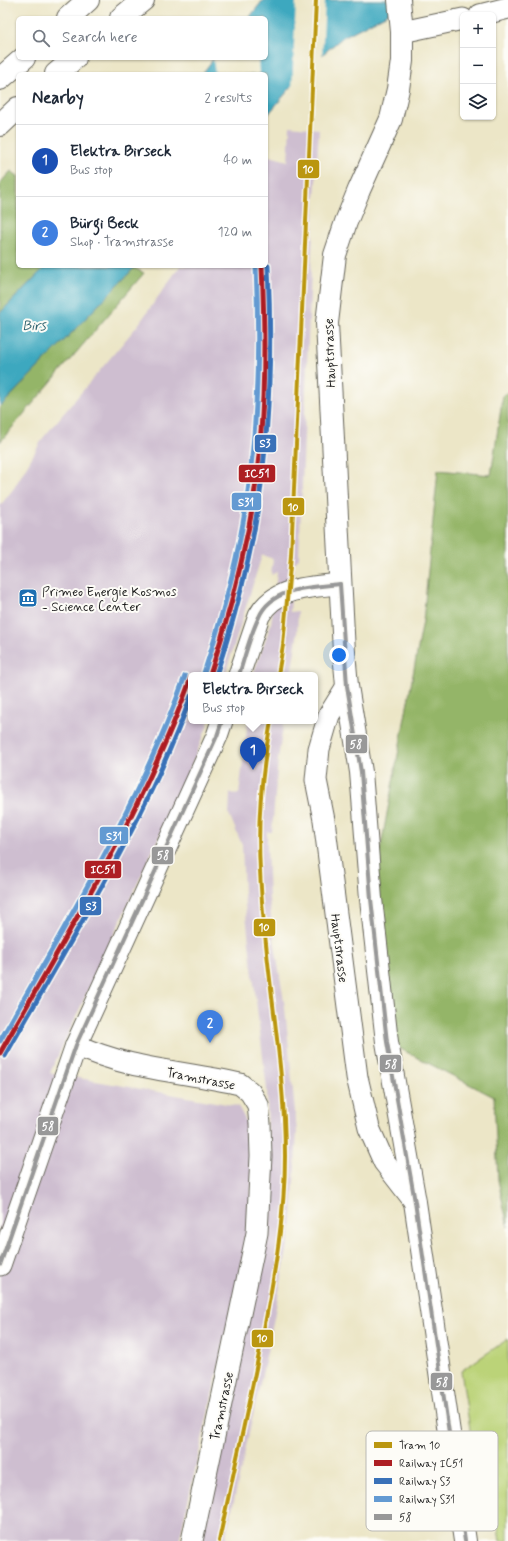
<!DOCTYPE html>
<html lang="en">
<head>
<meta charset="utf-8">
<style>
	:root { --surface:#fff; --page:#f2f2f3; --text:#1f2937; --muted:#747a83; --line:#e0e1e3; --accent:#0f766e }
	body { margin:0; font-family:Mynerve,sans-serif; background:var(--page); color:var(--text) }
	.controls { position:absolute; right:12px; top:12px; display:grid; overflow:hidden; border-radius:6px; box-shadow:0 1px 3px #0004 }
	.controls button { width:36px; height:36px; display:grid; place-items:center; padding:0; border:0; border-bottom:1px solid var(--line); background:var(--surface); color:var(--text); font:20px sans-serif }
	.you { position:absolute; left:339px; top:655px; width:14px; height:14px; margin:-10px; border:3px solid #fff; border-radius:50%; background:#1a73e8; box-shadow:0 0 0 6px #1a73e833 }
	.badge { display:grid; place-items:center; width:26px; height:26px; border-radius:50%; background:var(--accent); color:#fff; font-size:13px; font-weight:700 }
	.pin { position:absolute; translate:-50% -33px; filter:drop-shadow(0 1px 2px #0008) }
	.pin::after { content:''; position:absolute; top:21px; width:14px; height:12px; background:inherit; clip-path:polygon(0 0,100% 0,50% 100%) }
	.popup { position:absolute; left:188px; top:672px; width:130px; height:52px; box-sizing:border-box; display:grid; place-content:center; border-radius:6px; background:var(--surface); filter:drop-shadow(0 1px 3px #0005); font-size:13px; white-space:nowrap; color:var(--muted) }
	.popup b { font-size:15px; color:var(--text) }
	.popup::after { content:''; position:absolute; left:50%; top:100%; margin-left:-8px; border:8px solid transparent; border-top-color:var(--surface) }
	.list { margin:0; padding:0; list-style:none }
	h2 { display:flex; justify-content:space-between; align-items:center; height:52px; margin:0; padding:0 16px; font-size:17px }
	h2 small { font-size:13px; font-weight:400; color:var(--muted) }
	.list li { display:grid; grid-template-columns:26px 1fr auto; gap:12px; align-items:center; box-sizing:border-box; height:72px; padding:0 16px; border-top:1px solid var(--line) }
	.list b { display:block; font-size:15px; white-space:nowrap }
	.list p { margin:0; font-size:13px; white-space:nowrap; color:var(--muted) }
	.list em { font-size:13px; font-style:normal; color:var(--muted) }
	.icon { flex:none; width:22px; height:22px; fill:none; stroke:currentColor; stroke-width:2; stroke-linecap:round; stroke-linejoin:round }
	.map { position:relative; flex:none; width:508px; height:1541px; overflow:hidden }
	.search { position:absolute; background:var(--surface); box-shadow:0 1px 3px #0004; left:16px; top:16px; width:252px; height:44px; display:flex; align-items:center; gap:10px; box-sizing:border-box; padding:0 14px; border-radius:6px; color:var(--muted); font-size:15px }
	.panel { position:absolute; background:var(--surface); box-shadow:0 1px 3px #0004; left:16px; top:72px; width:252px; height:196px; border-radius:6px }
	.map>svg:first-child { display:block }
	.industrial { fill:#cebed0 }
	.green { fill:#bbd378; stroke:#6c784a }
	.forest { fill:#94b568; stroke:#586842 }
	.water { fill:#3ea8bf; stroke:#2d626e }
	.pier { fill:#ece6c7 }
	.lines { fill:none; stroke-linecap:round; stroke-linejoin:round }
	.street-casing { stroke:#656358; stroke-width:23 }
	.secondary-casing { stroke:#656358; stroke-width:24 }
	.highway-casing { stroke:#656358; stroke-width:24 }
	.street { stroke:#fff; stroke-width:21 }
	.secondary { stroke:#fff; stroke-width:22 }
	.highway { stroke:#fff; stroke-width:22 }
	.bus-1-casing { stroke:#fdfcf7; stroke-width:7 }
	.bus-1 { stroke:#989898; stroke-width:4 }
	.rail-1-casing { stroke:#fdfcf7; stroke-width:8 }
	.rail-2-casing { stroke:#fdfcf7; stroke-width:8 }
	.rail-3-casing { stroke:#fdfcf7; stroke-width:8 }
	.rail-1 { stroke:#ad1f23; stroke-width:5 }
	.rail-2 { stroke:#3971b8; stroke-width:5 }
	.rail-3 { stroke:#639ad2; stroke-width:5 }
	.tram-1-casing { stroke:#fdfcf7; stroke-width:7 }
	.tram-1 { stroke:#ba960f; stroke-width:4 }
	.labels { text-anchor:middle; stroke-width:4; stroke-linejoin:round; paint-order:stroke }
	.street-label { font-size:13px; fill:#1c1c1c; stroke:#fdfcf7 }
	.poi-label { font-size:13px; fill:#1c1c1c; stroke:#fdfcf7; text-anchor:start }
	.water-label { font-size:14px; font-style:italic; fill:#2d626e; stroke:#fdfcf7 }
	.key { fill:#fdfcf7; stroke:#bab9b5; stroke-width:1 }
	.key-label { font-size:11px; fill:#1c1c1c }
	.line-badge { stroke:#fdfcf7; stroke-width:1.5 }
	.badge-label { font-size:11px; text-anchor:middle; font-weight:bold; fill:#fff }
</style>
</head>
<body>
<div class="map">
<svg width="508" height="1541" viewBox="0 0 508 1541">
	<rect width="100%" height="100%" fill="#fdfcf7"/>
	<filter id="ink" filterUnits="userSpaceOnUse"><feTurbulence type="fractalNoise" baseFrequency=".025" numOctaves="2"/><feDisplacementMap in="SourceGraphic" scale="8" xChannelSelector="R" yChannelSelector="G"/><feConvolveMatrix kernelMatrix="1 2 1 2 8 2 1 2 1" color-interpolation-filters="sRGB"/></filter>
	<filter id="wash" filterUnits="userSpaceOnUse"><feTurbulence type="fractalNoise" baseFrequency=".012" numOctaves="4" result="noise"/><feDisplacementMap in="SourceGraphic" scale="16" xChannelSelector="R" yChannelSelector="G"/><feGaussianBlur stdDeviation="0.9" result="paint"/><feColorMatrix in="noise" values="0 0 0 0 0 0 0 0 0 0 0 0 0 0 0 0 0 1.4 0 .05"/><feComposite in="paint" operator="in"/></filter>
	<g filter="url(#wash)">
		<rect width="100%" height="100%" fill="#ece6c7"/>
		<g class="industrial">
			<polygon points="290,126 319,129 311,270 299,558 294,564 290,612 298,611 297,638 291,675 253,675 271,624 277,572 271,575 273,559 262,555 225,675 191,675 191,721 209,721 207,727 188,774 50,1073 238,1106 255,1138 248,1238 179,1541 0,1541 0,506 14,488 43,438 138,325 180,266 266,266 266,155 288,161"/>
			<polygon points="248,721 284,721 278,759 272,832 267,832 267,845 269,899 272,926 285,1008 297,1132 291,1231 268,1348 225,1541 200,1541 268,1157 267,1090 249,943 244,894 242,845 229,814 230,793 239,794"/>
		</g>
		<polygon class="green" points="508,1339 508,1541 500,1541 484,1435 468,1436 470,1429 461,1371"/>
		<g class="forest">
			<polygon points="11,171 18,176 18,266 46,266 0,313 0,183"/>
			<polygon points="134,268 144,273 0,442 0,407"/>
			<polygon points="508,393 508,1227 498,1180 494,1097 387,1042 371,899 423,621 438,470 491,475 503,395"/>
		</g>
		<g class="water">
			<polygon points="263,0 414,0 343,37 308,67 266,117 266,74 202,74 214,58 266,58 266,18 249,18"/>
			<polygon points="46,266 136,266 0,407 0,313"/>
		</g>
		<g class="pier">
			<polygon points="296,0 325,0 322,58 310,68 292,90"/>
			<polygon points="213,58 258,58 259,74 215,74"/>
		</g>
	</g>
	<g filter="url(#ink)">
		<g class="lines">
			<defs>
				<g id="street">
					<polyline points="480,15 508,8"/>
					<polyline points="402,32 463,19"/>
					<path d="M239,675L259,616C274,587 311,587 340,584"/>
					<polyline points="347,686 329,715 319,749 316,780 324,820 357,1077 369,1128 384,1162 415,1202"/>
					<path d="M76,1045C129,1070 184,1071 240,1084L250,1092L258,1105L260,1124L261,1156L257,1233L192,1541"/>
					<polyline points="0,1265 76,1045 217,736 222,721"/>
				</g>
				<polyline id="secondary" points="399,0 402,32 402,61 398,89 391,119 359,190 346,222 335,255 327,323 344,652 347,686 361,772 371,899 387,1042 415,1202 465,1541"/>
				<g id="highway">
					<polyline points="68,18 88,0"/>
					<polyline points="121,18 143,0"/>
					<polyline points="56,74 75,58"/>
					<polyline points="0,79 24,58"/>
					<polyline points="0,125 18,108"/>
				</g>
			</defs>
			<use href="#street" class="street-casing"/>
			<use href="#secondary" class="secondary-casing"/>
			<use href="#highway" class="highway-casing"/>
			<use href="#street" class="street"/>
			<use href="#secondary" class="secondary"/>
			<use href="#highway" class="highway"/>
			<defs>
				<g id="bus-1">
					<polyline points="340,584 347,686 361,772 371,899 387,1042 415,1202 465,1541"/>
					<path d="M239,675C245,656 250,635 259,617C272,587 312,587 340,584"/>
					<polyline points="0,1265 76,1045 217,736 222,721"/>
				</g>
			</defs>
			<use href="#bus-1" class="bus-1-casing"/>
			<use href="#bus-1" class="bus-1"/>
			<defs>
				<g id="rail-1">
					<path d="M210,675C226,626 239,576 249,526C265,440 266,353 262,266"/>
					<path d="M0,1053C69,931 143,810 191,678"/>
				</g>
				<g id="rail-2">
					<path d="M216,675C232,626 246,576 255,525C270,439 272,353 268,266"/>
					<path d="M5,1056C71,939 145,823 191,696"/>
				</g>
				<g id="rail-3">
					<path d="M204,673C220,624 234,574 243,523C258,438 260,352 256,266"/>
					<path d="M0,1041C67,922 139,805 185,676"/>
				</g>
			</defs>
			<use href="#rail-1" class="rail-1-casing"/>
			<use href="#rail-2" class="rail-2-casing"/>
			<use href="#rail-3" class="rail-3-casing"/>
			<use href="#rail-1" class="rail-1"/>
			<use href="#rail-2" class="rail-2"/>
			<use href="#rail-3" class="rail-3"/>
			<defs>
				<g id="tram-1">
					<polyline points="278,675 283,645 291,555 316,0"/>
					<path d="M219,1541C234,1470 250,1400 264,1329C275,1272 285,1214 285,1156C285,1060 264,966 260,870C257,820 262,770 271,721"/>
				</g>
			</defs>
			<use href="#tram-1" class="tram-1-casing"/>
			<use href="#tram-1" class="tram-1"/>
		</g>
	</g>
	<defs>
		<symbol id="museum-square" viewBox="-11 -11 22 22"><rect x="-9" y="-9" width="18" height="18" rx="4" fill="#1f6fb2" stroke="#fdfcf7"/><path d="M0-6L6-3V-2H-6V-3ZM-5-1h2V3h-2ZM-1-1h2V3h-2ZM3-1h2V3H3ZM-6 4H6V6H-6Z" fill="#fff"/></symbol>
	</defs>
	<g fill-rule="evenodd">
		<use href="#museum-square" x="17" y="587" width="22" height="22"/>
	</g>
	<g class="labels">
		<g class="street-label">
			<text transform="translate(329 353) rotate(-92)" y="5">Hauptstrasse</text>
			<text transform="translate(340 948) rotate(83)" y="5">Hauptstrasse</text>
			<text transform="translate(201 1078) rotate(11)" y="5">Tramstrasse</text>
			<text transform="translate(221 1406) rotate(-78)" y="5">Tramstrasse</text>
		</g>
		<g class="poi-label">
			<text x="42" y="596">Primeo Energie Kosmos<tspan x="42" dy="15">- Science Center</tspan></text>
		</g>
		<g class="water-label">
			<text x="34" y="330">Birs</text>
		</g>
	</g>
	<rect x="366" y="1431" width="132" height="100" rx="6" class="key"/>
	<rect x="374" y="1442" width="18" height="6" fill="#ba960f"/>
	<rect x="374" y="1460" width="18" height="6" fill="#ad1f23"/>
	<rect x="374" y="1478" width="18" height="6" fill="#3971b8"/>
	<rect x="374" y="1496" width="18" height="6" fill="#639ad2"/>
	<rect x="374" y="1514" width="18" height="6" fill="#989898"/>
	<g class="key-label">
		<text x="399" y="1449">Tram 10</text>
		<text x="399" y="1467">Railway IC51</text>
		<text x="399" y="1485">Railway S3</text>
		<text x="399" y="1503">Railway S31</text>
		<text x="399" y="1521">58</text>
	</g>
	<g class="line-badge">
		<rect x="297" y="159" width="23" height="20" rx="4" fill="#ba960f"/>
		<rect x="254" y="434" width="23" height="19" rx="4" fill="#3971b8"/>
		<rect x="238" y="464" width="38" height="19" rx="4" fill="#ad1f23"/>
		<rect x="231" y="492" width="31" height="19" rx="4" fill="#639ad2"/>
		<rect x="282" y="497" width="23" height="19" rx="4" fill="#ba960f"/>
		<rect x="345" y="734" width="23" height="20" rx="4" fill="#989898"/>
		<rect x="99" y="826" width="30" height="19" rx="4" fill="#639ad2"/>
		<rect x="151" y="846" width="23" height="19" rx="4" fill="#989898"/>
		<rect x="84" y="860" width="38" height="19" rx="4" fill="#ad1f23"/>
		<rect x="79" y="896" width="23" height="20" rx="4" fill="#3971b8"/>
		<rect x="253" y="918" width="23" height="19" rx="4" fill="#ba960f"/>
		<rect x="379" y="1054" width="23" height="19" rx="4" fill="#989898"/>
		<rect x="37" y="1116" width="22" height="20" rx="4" fill="#989898"/>
		<rect x="251" y="1329" width="23" height="19" rx="4" fill="#ba960f"/>
		<rect x="430" y="1372" width="23" height="19" rx="4" fill="#989898"/>
	</g>
	<g class="badge-label">
		<text x="308" y="173">10</text>
		<text x="265" y="447">S3</text>
		<text x="257" y="477">IC51</text>
		<text x="246" y="506">S31</text>
		<text x="293" y="511">10</text>
		<text x="356" y="748">58</text>
		<text x="114" y="840">S31</text>
		<text x="163" y="859">58</text>
		<text x="103" y="873">IC51</text>
		<text x="91" y="910">S3</text>
		<text x="264" y="931">10</text>
		<text x="391" y="1068">58</text>
		<text x="48" y="1130">58</text>
		<text x="262" y="1342">10</text>
		<text x="442" y="1386">58</text>
	</g>
</svg>
<div class="controls">
<button>+</button>
<button>−</button>
<button><svg class="icon" aria-label="layers" viewBox="0 0 24 24"><path d="M12 4l9 5-9 5-9-5zM3 14l9 5 9-5"/></svg></button>
</div>
<div class="you"></div>
<div class="pin badge" style="left:253px;top:770px;background:#1a4fb4">1</div>
<div class="popup"><b>Elektra Birseck</b>Bus stop</div>
<div class="pin badge" style="left:210px;top:1043px;background:#3f7fe0">2</div>
<div class="search"><svg class="icon" aria-label="search" viewBox="0 0 24 24"><circle cx="10" cy="10" r="6"/><path d="M15 15l6 6"/></svg>Search here</div>
<section class="panel">
<h2>Nearby<small>2 results</small></h2>
<ul class="list">
<li><span class="badge" style="background:#1a4fb4">1</span><div><b>Elektra Birseck</b><p>Bus stop</p></div><em>40 m</em></li>
<li><span class="badge" style="background:#3f7fe0">2</span><div><b>Bürgi Beck</b><p>Shop · Tramstrasse</p></div><em>120 m</em></li>
</ul>
</section>
</div>
</body>
</html>
